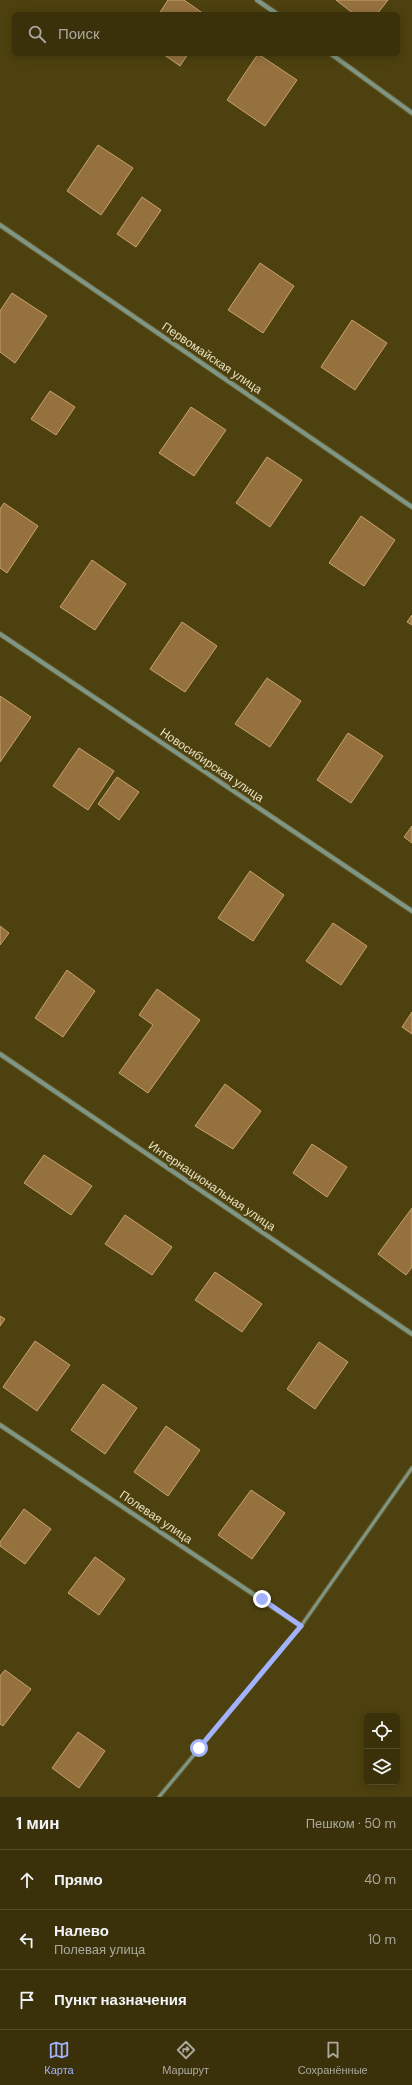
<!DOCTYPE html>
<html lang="ru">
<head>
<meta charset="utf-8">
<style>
	:root { --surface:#3a310b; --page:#453d19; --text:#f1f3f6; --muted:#aba99d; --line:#544c2c; --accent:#a2b2fd }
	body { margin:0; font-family:"DM Sans",sans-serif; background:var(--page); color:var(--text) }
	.controls { position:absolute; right:12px; bottom:12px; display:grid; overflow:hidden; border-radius:6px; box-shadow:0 2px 10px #0003 }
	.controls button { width:36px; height:36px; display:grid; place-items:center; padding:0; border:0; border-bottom:1px solid var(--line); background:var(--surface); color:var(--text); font:20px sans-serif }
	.stop { position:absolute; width:12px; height:12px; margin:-9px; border:3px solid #a2b2fd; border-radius:50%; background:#fff }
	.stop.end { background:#a2b2fd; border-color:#fff; box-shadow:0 1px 4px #0008 }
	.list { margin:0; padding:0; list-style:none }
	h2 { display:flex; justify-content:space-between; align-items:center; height:52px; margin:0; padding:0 16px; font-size:17px }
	h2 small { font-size:13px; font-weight:400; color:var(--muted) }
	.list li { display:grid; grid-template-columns:26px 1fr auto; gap:12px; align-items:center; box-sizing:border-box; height:60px; padding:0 16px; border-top:1px solid var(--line) }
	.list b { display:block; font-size:15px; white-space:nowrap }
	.list p { margin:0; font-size:13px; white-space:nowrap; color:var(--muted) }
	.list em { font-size:13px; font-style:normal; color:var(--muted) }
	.icon { flex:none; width:22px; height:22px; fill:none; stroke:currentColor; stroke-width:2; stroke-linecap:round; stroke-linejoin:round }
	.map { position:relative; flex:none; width:412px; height:1797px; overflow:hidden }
	.search { position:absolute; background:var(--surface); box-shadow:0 2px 10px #0003; left:12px; right:12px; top:12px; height:44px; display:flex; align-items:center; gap:10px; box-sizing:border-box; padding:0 14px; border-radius:6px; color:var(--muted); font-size:15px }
	.sheet { height:232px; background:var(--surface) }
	nav { display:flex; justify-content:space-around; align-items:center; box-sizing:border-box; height:56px; border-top:1px solid var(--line); background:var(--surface); font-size:11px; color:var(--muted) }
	nav a { display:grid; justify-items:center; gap:2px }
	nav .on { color:var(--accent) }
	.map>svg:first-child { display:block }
	.building { fill:#95713e; stroke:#caa26c }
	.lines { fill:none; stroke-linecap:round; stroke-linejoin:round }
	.service-casing { stroke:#695e2f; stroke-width:5 }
	.minor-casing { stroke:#695e2f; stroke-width:6 }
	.service { stroke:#7e9685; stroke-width:3 }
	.minor { stroke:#7e9685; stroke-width:4 }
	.route { stroke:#a2b2fd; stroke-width:5 }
	.labels { text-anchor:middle; stroke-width:4; stroke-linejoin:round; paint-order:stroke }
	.street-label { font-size:12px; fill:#e9e0c0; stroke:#4d410f }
</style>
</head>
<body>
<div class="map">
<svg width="412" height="1797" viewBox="0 0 412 1797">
	<rect width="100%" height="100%" fill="#4d410f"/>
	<g class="building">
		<polygon points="168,0 184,0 204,14 159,14"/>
		<polygon points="336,0 388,0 377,14 354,14"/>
		<polygon points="163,54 188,54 180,66"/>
		<polygon points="258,54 297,80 265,126 227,100"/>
		<polygon points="98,145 133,168 101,215 67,191"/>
		<polygon points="142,197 161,210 136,247 117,234"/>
		<polygon points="260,263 294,286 263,333 228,310"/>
		<polygon points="12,293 47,316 15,363 0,352 0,311"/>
		<polygon points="352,320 387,343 355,390 321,367"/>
		<polygon points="50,391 75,407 56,435 31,419"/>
		<polygon points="191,407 226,430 194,476 159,453"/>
		<polygon points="267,457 302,480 270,527 236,503"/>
		<polygon points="4,503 38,526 7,573 0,568 0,509"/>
		<polygon points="361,516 395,540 364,586 329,563"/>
		<polygon points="92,560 126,584 95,630 60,607"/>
		<polygon points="412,615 412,625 407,622"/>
		<polygon points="182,622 217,646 185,692 150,669"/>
		<polygon points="267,678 301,701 270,747 235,724"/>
		<polygon points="0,696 31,717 0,762"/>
		<polygon points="348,733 383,756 351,803 317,780"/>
		<polygon points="79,748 114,771 88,810 53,786"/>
		<polygon points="117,777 139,792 119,820 98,804"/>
		<polygon points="412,826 412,843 404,837"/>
		<polygon points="250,871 284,895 253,941 218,918"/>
		<polygon points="333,923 367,946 341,985 306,961"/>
		<polygon points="0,926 9,933 0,945"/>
		<polygon points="67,970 95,991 63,1037 35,1018"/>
		<polygon points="157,989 200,1020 148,1093 119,1073 153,1025 139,1015"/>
		<polygon points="412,1012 412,1034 402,1027"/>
		<polygon points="225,1084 261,1111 233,1149 195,1126"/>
		<polygon points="312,1144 347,1167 327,1197 293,1173"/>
		<polygon points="44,1155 92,1186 71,1215 24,1183"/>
		<polygon points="412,1208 412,1267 406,1275 378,1254"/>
		<polygon points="125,1215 172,1247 152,1275 105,1244"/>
		<polygon points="215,1272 262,1304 242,1332 195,1300"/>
		<polygon points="0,1316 5,1319 0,1326"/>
		<polygon points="35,1341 70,1365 37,1411 3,1387"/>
		<polygon points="319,1342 348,1362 315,1409 287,1389"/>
		<polygon points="103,1384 137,1408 105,1454 71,1430"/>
		<polygon points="166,1426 200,1450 168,1496 134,1472"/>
		<polygon points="251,1490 285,1513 252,1559 218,1535"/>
		<polygon points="24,1509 51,1529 25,1564 0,1546 0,1542"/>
		<polygon points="95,1557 125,1579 99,1615 68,1593"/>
		<polygon points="5,1670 31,1689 3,1726 0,1724 0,1676"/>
		<polygon points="78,1732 105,1751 79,1788 52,1768"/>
	</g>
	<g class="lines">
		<defs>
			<polyline id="service" points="159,1797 301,1626 412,1468"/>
			<g id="minor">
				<polyline points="257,0 277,14"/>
				<polyline points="331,54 412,113"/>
				<polyline points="0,225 412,507"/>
				<polyline points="0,634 412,911"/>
				<polyline points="0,1054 412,1334"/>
				<polyline points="0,1425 301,1626"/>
			</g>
		</defs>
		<use href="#service" class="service-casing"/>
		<use href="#minor" class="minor-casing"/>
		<use href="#service" class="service"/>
		<use href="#minor" class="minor"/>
	</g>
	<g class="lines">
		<polyline class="route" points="199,1748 301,1626 262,1599"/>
	</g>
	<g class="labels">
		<g class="street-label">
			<text transform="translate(212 358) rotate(34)" y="4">Первомайская улица</text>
			<text transform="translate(212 765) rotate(34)" y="4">Новосибирская улица</text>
			<text transform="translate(212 1186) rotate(34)" y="4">Интернациональная улица</text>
			<text transform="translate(156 1517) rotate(34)" y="4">Полевая улица</text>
		</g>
	</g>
</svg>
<div class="controls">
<button><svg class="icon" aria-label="locate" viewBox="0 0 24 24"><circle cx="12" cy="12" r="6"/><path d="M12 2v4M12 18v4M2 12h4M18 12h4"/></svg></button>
<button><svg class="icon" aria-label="layers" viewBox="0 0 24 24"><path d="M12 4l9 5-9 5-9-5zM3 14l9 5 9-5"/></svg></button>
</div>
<div class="stop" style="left:199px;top:1748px"></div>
<div class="stop end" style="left:262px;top:1599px"></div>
<div class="search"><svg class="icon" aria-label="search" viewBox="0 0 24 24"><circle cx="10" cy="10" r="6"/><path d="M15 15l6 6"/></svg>Поиск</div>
</div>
<section class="sheet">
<h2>1 мин<small>Пешком · 50 m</small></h2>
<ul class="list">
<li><svg class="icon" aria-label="ahead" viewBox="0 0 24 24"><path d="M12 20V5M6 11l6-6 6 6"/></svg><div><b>Прямо</b></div><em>40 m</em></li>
<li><svg class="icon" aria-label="left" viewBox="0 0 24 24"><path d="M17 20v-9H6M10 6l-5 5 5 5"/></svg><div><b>Налево</b><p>Полевая улица</p></div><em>10 m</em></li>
<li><svg class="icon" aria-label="arrive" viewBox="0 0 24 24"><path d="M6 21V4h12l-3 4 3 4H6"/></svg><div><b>Пункт назначения</b></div></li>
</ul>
</section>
<nav>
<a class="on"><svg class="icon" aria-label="map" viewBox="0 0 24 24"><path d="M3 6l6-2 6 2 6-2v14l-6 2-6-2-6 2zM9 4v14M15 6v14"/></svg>Карта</a>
<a><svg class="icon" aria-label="directions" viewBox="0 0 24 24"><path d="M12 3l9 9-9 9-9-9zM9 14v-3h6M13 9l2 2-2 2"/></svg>Маршрут</a>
<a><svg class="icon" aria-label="saved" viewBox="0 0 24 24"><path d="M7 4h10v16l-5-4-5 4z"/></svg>Сохранённые</a>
</nav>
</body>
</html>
